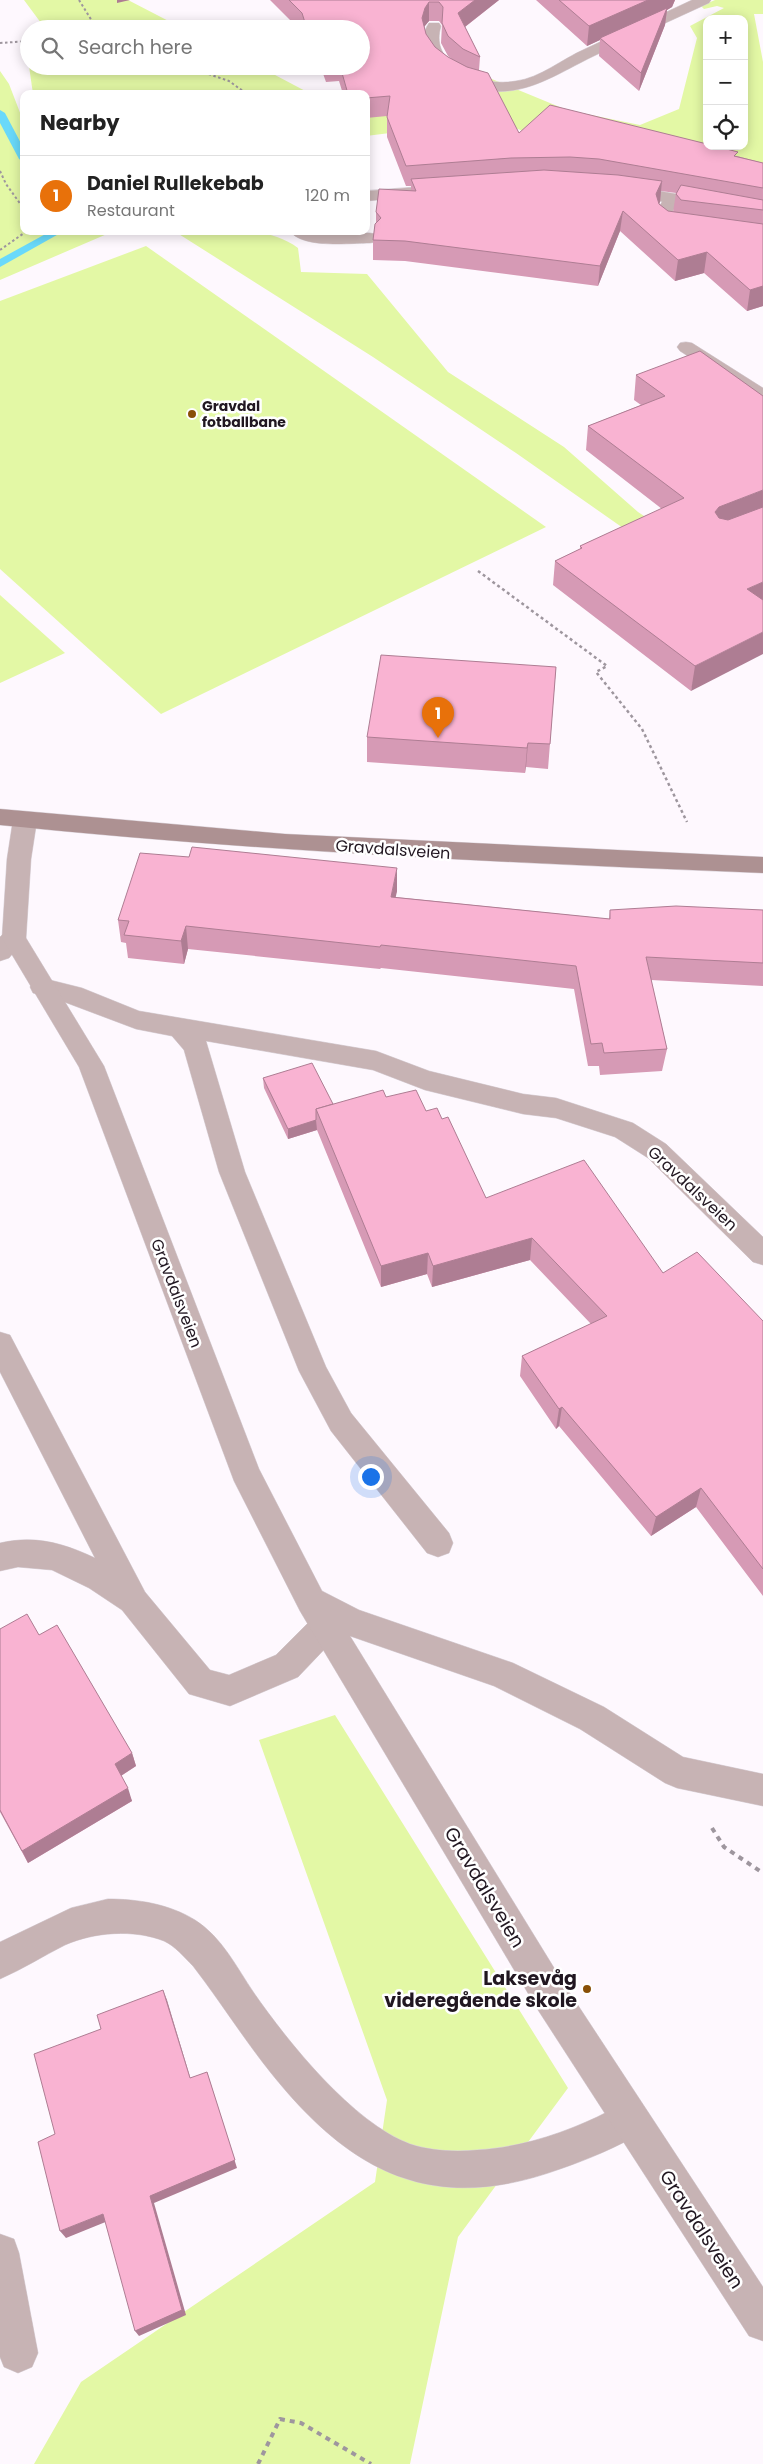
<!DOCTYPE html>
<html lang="en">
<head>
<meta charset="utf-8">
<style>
	:root { --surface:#fff; --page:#f2f2f2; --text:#222; --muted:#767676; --line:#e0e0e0; --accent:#b45309 }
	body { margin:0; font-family:Poppins,sans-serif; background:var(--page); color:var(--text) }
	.controls { position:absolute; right:15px; top:15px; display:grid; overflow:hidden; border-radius:10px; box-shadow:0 2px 12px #0003 }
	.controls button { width:45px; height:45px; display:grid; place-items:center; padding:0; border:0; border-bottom:1px solid var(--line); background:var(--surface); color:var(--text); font:25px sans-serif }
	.you { position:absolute; left:370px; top:1476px; width:18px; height:18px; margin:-12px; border:4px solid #fff; border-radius:50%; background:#1a73e8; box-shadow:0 0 0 8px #1a73e833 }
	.badge { display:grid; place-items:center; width:32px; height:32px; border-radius:50%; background:var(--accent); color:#fff; font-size:16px; font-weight:700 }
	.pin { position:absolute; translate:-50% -41px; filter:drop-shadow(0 1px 2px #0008) }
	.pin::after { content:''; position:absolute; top:26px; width:18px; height:15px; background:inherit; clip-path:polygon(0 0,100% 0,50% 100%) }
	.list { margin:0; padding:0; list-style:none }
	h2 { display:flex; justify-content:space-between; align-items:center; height:65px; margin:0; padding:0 20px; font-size:21px }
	h2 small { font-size:16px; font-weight:400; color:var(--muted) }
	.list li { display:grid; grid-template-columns:32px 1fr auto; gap:15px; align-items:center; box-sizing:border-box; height:80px; padding:0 20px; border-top:1px solid var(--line) }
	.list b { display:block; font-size:19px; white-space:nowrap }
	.list p { margin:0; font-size:16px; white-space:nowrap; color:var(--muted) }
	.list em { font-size:16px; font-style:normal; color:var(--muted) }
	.icon { flex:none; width:28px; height:28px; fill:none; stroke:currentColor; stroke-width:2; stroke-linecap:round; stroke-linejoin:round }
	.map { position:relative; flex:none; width:763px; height:2464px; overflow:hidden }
	.search { position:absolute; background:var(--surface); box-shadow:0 2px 12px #0003; left:20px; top:20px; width:350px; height:55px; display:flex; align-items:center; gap:12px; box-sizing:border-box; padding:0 18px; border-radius:28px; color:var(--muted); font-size:19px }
	.panel { position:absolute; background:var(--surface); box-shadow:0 2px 12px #0003; left:20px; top:90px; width:350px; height:145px; border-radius:10px }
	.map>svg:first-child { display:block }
	.green { fill:#e3f8a5; fill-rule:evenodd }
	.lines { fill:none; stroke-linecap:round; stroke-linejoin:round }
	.stream { fill:#69d9fa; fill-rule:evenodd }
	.service-casing { stroke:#dbd4db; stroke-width:1 }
	.minor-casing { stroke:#dbd4db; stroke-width:1 }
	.secondary-casing { stroke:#dbd4db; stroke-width:1 }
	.path-far2 { stroke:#9e969e; stroke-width:2; stroke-dasharray:2.5 2.5; stroke-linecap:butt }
	.path-far1 { stroke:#9e969e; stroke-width:2.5; stroke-dasharray:3 3; stroke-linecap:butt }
	.path { stroke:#9e969e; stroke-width:4; stroke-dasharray:5 5; stroke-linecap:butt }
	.service { fill:#c7b3b4; fill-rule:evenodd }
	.minor { fill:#c7b3b4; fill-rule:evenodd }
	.secondary { fill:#ad9192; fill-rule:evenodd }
	.wall { fill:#d69ab5; fill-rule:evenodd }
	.shaded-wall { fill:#ae7d93 }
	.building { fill:#f9b3d2; stroke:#ae7d93 }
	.poi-dot { fill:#894f07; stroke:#fff; stroke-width:2 }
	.labels { text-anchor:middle; stroke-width:5; stroke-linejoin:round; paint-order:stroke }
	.far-poi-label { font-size:14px; font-weight:bold; fill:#211721; stroke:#fff; text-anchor:start }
	.street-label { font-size:16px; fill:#211721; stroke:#fff }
	.near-street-label { font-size:19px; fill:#211721; stroke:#fff }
	.near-poi-label { font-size:19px; font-weight:bold; fill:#211721; stroke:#fff; text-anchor:end }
</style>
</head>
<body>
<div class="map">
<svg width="763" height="2464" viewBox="0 0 763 2464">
	<rect width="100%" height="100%" fill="#fef8fe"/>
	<g class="green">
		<polygon points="24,0 128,0 184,29 38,29 41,23"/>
		<path d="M715,0H763V14H754L763,62V172L523,131L494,120L366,136V99L487,77L567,110L640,125L679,109L697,38L690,26L724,8L717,6L704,9L701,6ZM707,19H744V146H707Z"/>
		<polygon points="29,66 258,66 311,94 33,94"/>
		<polygon points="0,71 9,84 24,123 24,231 114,231 0,280"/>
		<path d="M174,231C214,231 264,223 298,248L301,272L367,274L448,372L564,447L638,512L713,562L663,556L516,453L373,357Z"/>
		<polygon points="146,246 546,527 161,714 0,569 0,301"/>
		<polygon points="0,595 65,653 0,683"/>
		<polygon points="335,1715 568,2088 458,2237 410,2464 34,2464 81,2382 375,2182 387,2100 259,1740"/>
	</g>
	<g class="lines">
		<g class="stream">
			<polygon points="0,110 5,113 24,149 24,162 19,159 0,123"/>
			<polygon points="51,231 64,231 0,267 0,259"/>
		</g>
		<defs>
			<g id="service">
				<polygon points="672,194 678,195 680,199 671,214 677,222 763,233 763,243 666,230 658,223 655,214 666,195"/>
				<path d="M290,231L370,233L376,234L379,238L376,242L370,243C350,243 302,249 290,231Z"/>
				<polygon points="686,342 692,343 763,388 763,402 756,400 680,351 677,347 680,343"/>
				<polygon points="14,929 23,932 26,938 9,958 0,961 0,937 5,932"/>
				<polygon points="42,978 82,988 139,1011 376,1051 429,1071 523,1094 556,1098 633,1123 666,1144 763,1237 763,1265 753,1262 648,1158 615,1137 556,1118 523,1114 425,1090 373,1070 206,1041 245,1172 326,1367 351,1413 449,1533 453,1543 449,1553 438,1557 427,1553 331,1431 299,1371 219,1172 184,1050 172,1036 136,1029 67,1003 33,993 30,987 33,981"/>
				<path d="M0,1332L10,1335L145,1592L210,1670L229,1675L276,1655L316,1615L327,1610L338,1615L343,1625L338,1635L298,1677L230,1706L189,1694L122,1610L89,1588L52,1570L18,1567L0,1571V1543C35,1535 63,1543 95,1558L0,1372Z"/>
				<path d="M108,1899C138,1899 169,1904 195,1920C222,1937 237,1968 254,1993C288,2042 353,2123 410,2144C431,2151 455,2152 477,2150C514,2148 552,2137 586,2122C601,2116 615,2107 630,2101L643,2106L648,2119L643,2132C617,2147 589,2159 560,2169C433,2215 352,2174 271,2073C243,2038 220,2001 193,1966C184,1957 175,1946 164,1941C134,1929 94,1932 65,1945C43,1956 23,1969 0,1979V1942L71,1908Z"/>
				<polygon points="0,2234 14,2239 19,2253 38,2353 32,2367 18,2373 4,2367 0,2357"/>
			</g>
			<g id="minor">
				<path d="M692,0H711L709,3C672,20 635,37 598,54C555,74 517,105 467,85C455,80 441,72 433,62C424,51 420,35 429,23H439L441,26C436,43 441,55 455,65C473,79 493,85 516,81C540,78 562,59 585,49C620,32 657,17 692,0Z"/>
				<polygon points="624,185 763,209 763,219 618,194 616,190 618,186"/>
				<polygon points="417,187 423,188 425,192 423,196 366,201 366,191"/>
				<polygon points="25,812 33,814 37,820 31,859 26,938 104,1066 259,1469 322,1591 359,1610 513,1663 604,1707 683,1757 763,1774 763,1806 677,1788 665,1783 580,1729 494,1686 350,1636 564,1984 763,2287 763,2341 749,2336 538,2010 300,1611 234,1481 79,1067 2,938 7,859 13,820 17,814"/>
			</g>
			<path id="secondary" d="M0,809L285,834L763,857V873C508,863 254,851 0,825Z"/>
		</defs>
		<use href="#service" class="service-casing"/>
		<use href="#minor" class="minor-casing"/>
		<use href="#secondary" class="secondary-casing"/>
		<g class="path-far2">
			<polyline points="79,0 97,29"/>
			<polyline points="0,43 29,41"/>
			<polyline points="185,66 229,81 247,94"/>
			<polyline points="0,171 6,184 24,209"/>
			<polyline points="0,250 27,231"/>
		</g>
		<polyline class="path-far1" points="478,571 607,666 596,672 642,729 687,822"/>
		<g class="path">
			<polyline points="712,1828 724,1847 763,1873"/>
			<polyline points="258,2464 280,2419 301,2423 371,2464"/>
		</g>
		<use href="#service" class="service"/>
		<use href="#minor" class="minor"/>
		<use href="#secondary" class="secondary"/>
	</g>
	<g class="wall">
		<path d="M270,0H499L465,27L480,57L479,70L519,133L737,156L763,163V306L747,311L704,273L675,281L620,231L598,286L405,261L373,260V240L376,222V212L411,190V186H406L387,137V116L366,118V94H343L339,81L326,82L321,68H313V66H361V29H299ZM429,21H439L442,25L441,43L448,56L452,59L448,57L435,47L426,34L424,27ZM661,191L676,193L673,212L668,211L659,204L660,202Z"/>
		<polygon points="536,0 675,0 672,7 667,10 665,25 639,91 599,56 600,40 587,46"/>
		<polygon points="636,375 763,396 691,691 553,585 555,561 580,549 580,546 662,509 586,450 588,426 641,405 634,400"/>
		<polygon points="556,667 548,769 526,767 525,773 367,762 367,737"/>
		<polygon points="397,891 395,897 609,919 610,910 763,910 763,986 651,980 667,1049 662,1071 600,1075 599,1066 588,1066 574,989 381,968 380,969 188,949 184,964 128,958 126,943 121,942 118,920"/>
		<polygon points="263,1078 333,1104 386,1097 426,1111 442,1119 486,1198 663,1273 763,1321 763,1596 696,1507 651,1536 559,1426 556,1429 520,1376 522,1356 591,1324 530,1260 432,1287 427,1274 381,1287 317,1130 288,1139 264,1088"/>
		<polygon points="0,1629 39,1635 132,1753 136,1766 121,1776 132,1801 28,1863 0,1812"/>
	</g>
	<g class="shaded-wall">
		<polygon points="117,0 130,0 117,3"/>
		<polygon points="475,0 499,0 457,33 458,13"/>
		<polygon points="648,0 675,0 672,7 667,10 665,25 639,91 641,73 600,38 600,40 587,46 589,26"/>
		<polygon points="429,2 429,21 424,27 422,18 425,8"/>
		<polygon points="662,181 660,202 653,215 656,194"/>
		<polygon points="623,211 620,231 598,286 600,266"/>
		<polygon points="707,252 704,273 675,281 678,260"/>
		<polygon points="763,286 763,306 747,311 750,290"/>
		<polygon points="763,490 763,510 711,537 715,512 719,507"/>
		<polygon points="763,582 763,605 747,589"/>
		<polygon points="763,632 763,654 691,691 695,666"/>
		<polygon points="528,743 526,767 525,773 527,748"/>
		<polygon points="397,868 397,891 391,920 391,897"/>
		<polygon points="186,926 188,949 184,964 181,941"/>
		<polygon points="316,1120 317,1130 288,1139 288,1129"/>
		<polygon points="532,1238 530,1260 432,1287 433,1266"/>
		<polygon points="428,1253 427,1274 381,1287 381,1266"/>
		<polygon points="562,1407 559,1426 556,1429 559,1409"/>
		<polygon points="701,1488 696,1507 651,1536 656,1517"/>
		<polygon points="132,1753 136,1766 119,1777 115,1764"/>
		<polygon points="128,1788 132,1801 28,1863 22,1851"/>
		<polygon points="163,1990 167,2000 193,2087 190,2078"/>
		<polygon points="207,2072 237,2168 154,2203 186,2315 139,2336 135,2331 150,2196"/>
		<polygon points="103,2214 108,2221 66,2238 60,2231"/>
	</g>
	<g class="building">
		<polygon points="289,0 475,0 458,13 480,57 463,49 448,36 442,23 443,7 439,2 429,2 425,8 422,18 426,34 435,47 448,57 467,67 488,73 519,133 550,105 707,144 707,146 715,146 738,152 734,156 763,163 763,188 599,159 570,157 511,158 406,166 387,117 390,96 366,98 366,94 348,94 340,66 361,66 361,29 307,29 302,13"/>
		<polygon points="559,0 648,0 589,26"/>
		<polygon points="667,8 641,73 600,38"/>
		<polygon points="544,170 618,175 662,181 656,194 659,204 668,211 763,224 763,286 750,290 707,252 678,260 623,211 600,266 405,241 373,240 375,224 381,218 376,212 379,189 416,191 411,179"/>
		<polygon points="681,185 763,200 763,210 681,200 676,194"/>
		<polygon points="700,351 763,396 763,490 719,507 715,512 719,518 728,520 763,507 763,582 747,589 763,600 763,632 695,666 555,561 582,548 580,546 684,498 588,426 665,396 636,375"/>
		<polygon points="381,655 556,667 550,744 528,743 527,748 367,737"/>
		<polygon points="192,847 397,868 391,897 610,919 610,910 676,906 763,910 763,963 646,957 667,1049 604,1053 602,1043 591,1044 576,966 381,945 380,947 186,926 181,941 124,935 129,921 118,920 140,853 189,857"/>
		<polygon points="312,1063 333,1104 316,1109 316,1120 288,1129 263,1078"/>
		<polygon points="383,1090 386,1097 416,1090 426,1111 437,1108 442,1119 448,1117 486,1198 584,1160 663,1273 697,1252 763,1321 763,1569 701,1488 656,1517 562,1407 559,1409 522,1356 607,1316 532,1238 433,1266 428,1253 381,1266 316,1109"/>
		<polygon points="27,1614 39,1635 57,1625 132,1753 115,1764 128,1788 22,1851 0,1810 0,1629"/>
		<polygon points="163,1990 190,2078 207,2072 235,2160 150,2196 182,2310 135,2331 103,2214 60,2231 38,2142 55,2134 34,2054 101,2029 97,2015"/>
	</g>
	<g class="poi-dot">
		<circle cx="192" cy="414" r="5"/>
		<circle cx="587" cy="1989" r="5"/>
	</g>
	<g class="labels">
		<g class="far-poi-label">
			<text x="202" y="411">Gravdal<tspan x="202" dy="16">fotballbane</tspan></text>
		</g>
		<g class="street-label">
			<text transform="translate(393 849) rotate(4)" y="6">Gravdalsveien</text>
			<text transform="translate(693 1188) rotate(43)" y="6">Gravdalsveien</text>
			<text transform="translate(177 1293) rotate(69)" y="6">Gravdalsveien</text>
		</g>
		<g class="near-street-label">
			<text transform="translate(485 1887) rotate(59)" y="7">Gravdalsveien</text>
			<text transform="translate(702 2229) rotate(57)" y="7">Gravdalsveien</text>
		</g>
		<g class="near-poi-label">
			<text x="577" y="1985">Laksevåg<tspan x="577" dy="22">videregående skole</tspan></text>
		</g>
	</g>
</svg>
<div class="controls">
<button>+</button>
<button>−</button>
<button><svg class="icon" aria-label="locate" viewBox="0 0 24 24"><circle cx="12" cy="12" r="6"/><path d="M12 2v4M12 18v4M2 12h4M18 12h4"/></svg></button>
</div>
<div class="you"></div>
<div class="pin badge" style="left:438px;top:738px;background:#e8710a">1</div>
<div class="search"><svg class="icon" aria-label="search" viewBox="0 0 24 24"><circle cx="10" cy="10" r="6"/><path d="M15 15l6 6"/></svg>Search here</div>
<section class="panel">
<h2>Nearby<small></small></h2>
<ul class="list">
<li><span class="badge" style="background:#e8710a">1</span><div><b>Daniel Rullekebab</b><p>Restaurant</p></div><em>120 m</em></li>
</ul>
</section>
</div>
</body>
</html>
